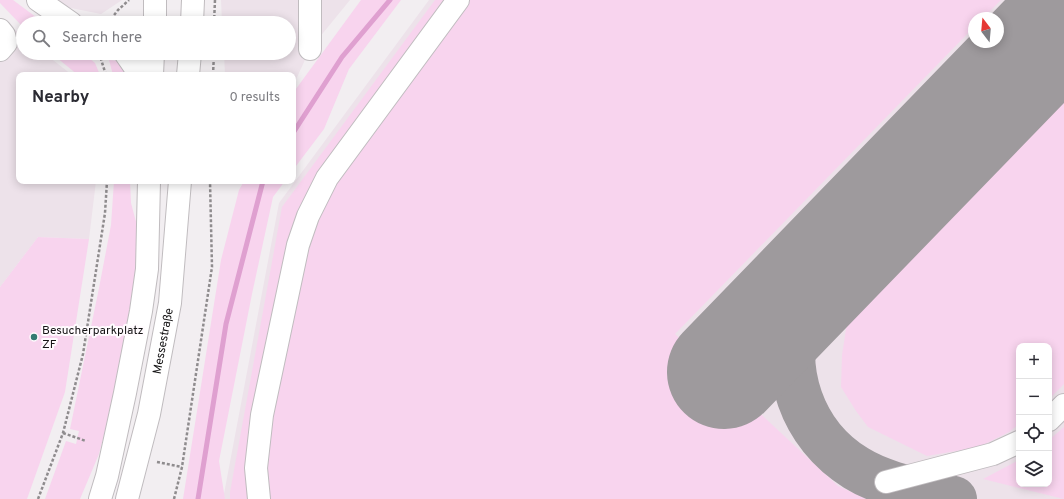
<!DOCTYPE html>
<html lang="en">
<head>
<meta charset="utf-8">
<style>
	:root { --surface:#fff; --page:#f7f7f7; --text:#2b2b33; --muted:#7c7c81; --line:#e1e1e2 }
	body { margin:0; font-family:Overpass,sans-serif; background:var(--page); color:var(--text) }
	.controls { position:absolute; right:12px; bottom:12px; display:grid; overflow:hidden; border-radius:8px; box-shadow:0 2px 10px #0003 }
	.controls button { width:36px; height:36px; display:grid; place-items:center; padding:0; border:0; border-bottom:1px solid var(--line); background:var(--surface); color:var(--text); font:20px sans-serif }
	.compass { position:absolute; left:968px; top:12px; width:36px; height:36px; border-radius:50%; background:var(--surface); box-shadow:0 2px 10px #0003; rotate:344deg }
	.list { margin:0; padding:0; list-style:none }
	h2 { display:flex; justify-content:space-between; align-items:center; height:52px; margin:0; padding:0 16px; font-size:17px }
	h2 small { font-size:13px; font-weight:400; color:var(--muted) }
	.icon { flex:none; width:22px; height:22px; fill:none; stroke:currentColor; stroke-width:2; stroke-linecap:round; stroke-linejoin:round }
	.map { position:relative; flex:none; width:1064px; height:499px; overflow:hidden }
	.search { position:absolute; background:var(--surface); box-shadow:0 2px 10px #0003; left:16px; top:16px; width:280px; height:44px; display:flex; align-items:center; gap:10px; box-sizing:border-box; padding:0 14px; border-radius:22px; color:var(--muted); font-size:15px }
	.panel { position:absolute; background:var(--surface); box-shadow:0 2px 10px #0003; left:16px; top:72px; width:280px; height:112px; border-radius:8px }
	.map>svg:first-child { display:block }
	.built { fill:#ede2ea; fill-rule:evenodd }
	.green { fill:#f8d4ee }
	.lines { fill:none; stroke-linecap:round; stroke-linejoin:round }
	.stream { stroke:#dfa0d0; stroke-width:5 }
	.taxiway { stroke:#9e9a9d; stroke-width:46 }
	.runway { stroke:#9e9a9d; stroke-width:114 }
	.minor-casing { stroke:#c0bcbf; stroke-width:24 }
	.path { stroke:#8f8c8e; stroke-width:2.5; stroke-dasharray:3 2; stroke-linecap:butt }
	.minor { stroke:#fff; stroke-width:22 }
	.poi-dot { fill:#337a72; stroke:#fffbfe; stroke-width:1.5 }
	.labels { text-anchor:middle; stroke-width:4; stroke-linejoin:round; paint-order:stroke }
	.poi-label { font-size:12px; fill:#151415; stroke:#fffbfe; text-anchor:start }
	.street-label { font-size:12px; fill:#151415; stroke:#fffbfe }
</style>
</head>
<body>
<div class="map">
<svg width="1064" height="499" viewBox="0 0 1064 499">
	<rect width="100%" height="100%" fill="#f2eef1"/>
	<g class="built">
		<polygon points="54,0 122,0 101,14 61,6"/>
		<polygon points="221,0 350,0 310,49 293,86 293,75 225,75 224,53 289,53 289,23 222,23"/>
		<path d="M429,0H1064V499H223L279,203ZM974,18H998V42H974ZM1019,346H1049V484H1019Z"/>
		<polygon points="0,18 23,36 23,53 44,53 72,75 19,75 19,181 96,181 89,239 38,237 0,287"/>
	</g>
	<g class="green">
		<polygon points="0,0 13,0 44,23 23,23 23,27 0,3"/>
		<polygon points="361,0 401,0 349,69 324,129 293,170 293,93"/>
		<polygon points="435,0 452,0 291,236 260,371 250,472 253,499 230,499 230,492 282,207"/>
		<polygon points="469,0 1001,0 983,18 974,18 974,27 675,334 838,486 867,499 266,499 265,465 269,420 302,255 324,198"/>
		<polygon points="51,53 83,53 95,63 100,75 78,75"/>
		<polygon points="109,60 121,61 127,75 113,75"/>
		<polygon points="1064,99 1064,384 1049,399 1049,346 1019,346 1019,424 1009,432 979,447 927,456 868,427 856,411 841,387 842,355 847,323"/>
		<polygon points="114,181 130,181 131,203 139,233 131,315 113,400 99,454 80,499 45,499 66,441 76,444 79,431 70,429 99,288 111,225"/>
		<polygon points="244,181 285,181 273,197 252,294 219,461 225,499 183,499 221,260 239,190"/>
		<polygon points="38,237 89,239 65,392 27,499 0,499 0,287"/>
		<polygon points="1064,427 1064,499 983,479 1019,460 1019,484 1049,484 1049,440"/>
	</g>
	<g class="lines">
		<g class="stream">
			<polyline points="293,133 342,57 390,0"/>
			<polyline points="198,499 226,324 263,181"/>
		</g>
		<path class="taxiway" d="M831,261C819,276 807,291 800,309C779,369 802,435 856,468C885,486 921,491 954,499"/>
		<polyline class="runway" points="724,372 1064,21"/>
		<defs>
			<g id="minor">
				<polyline points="38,0 71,23"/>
				<polyline points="155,23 155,0"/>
				<polyline points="192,23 193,0"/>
				<polyline points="0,30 4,35 6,43 0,50"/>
				<polyline points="310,49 310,0"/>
				<polyline points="125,53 134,66 138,75"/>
				<polyline points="152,75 153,53"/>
				<polyline points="188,75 190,53"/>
				<polyline points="1049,420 1064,405"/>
				<polyline points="886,482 993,454 1019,442"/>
				<polyline points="100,499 107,476 125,393 141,311 147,269 149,181"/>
				<path id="s1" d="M127,499L149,414L170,303L180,181"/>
				<polyline points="259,499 256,468 262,415 298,245 308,216 327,178 458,0"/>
			</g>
		</defs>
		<use href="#minor" class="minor-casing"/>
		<g class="path">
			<polyline points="108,23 118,10 129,0"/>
			<polyline points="214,23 215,0"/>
			<polyline points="99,53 106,75"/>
			<polyline points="213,75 214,53"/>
			<polyline points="63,433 86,441"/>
			<polyline points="157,462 182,467"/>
			<polyline points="38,499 63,433 83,354 105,213 107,181"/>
			<polyline points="174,499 182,467 212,267 210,181"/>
		</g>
		<use href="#minor" class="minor"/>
	</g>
	<circle class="poi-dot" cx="34" cy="337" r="4"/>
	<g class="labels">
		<g class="poi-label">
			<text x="42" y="334">Besucherparkplatz<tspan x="42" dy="14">ZF</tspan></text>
		</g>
		<g class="street-label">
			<text dy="4" stroke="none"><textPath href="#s1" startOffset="162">Messestraße</textPath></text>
		</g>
	</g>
</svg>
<div class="controls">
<button>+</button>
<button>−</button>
<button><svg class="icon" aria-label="locate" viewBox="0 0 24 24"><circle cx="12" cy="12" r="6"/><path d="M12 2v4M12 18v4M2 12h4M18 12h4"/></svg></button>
<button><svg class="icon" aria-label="layers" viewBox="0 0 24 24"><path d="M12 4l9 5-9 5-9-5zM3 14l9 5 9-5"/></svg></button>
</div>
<svg class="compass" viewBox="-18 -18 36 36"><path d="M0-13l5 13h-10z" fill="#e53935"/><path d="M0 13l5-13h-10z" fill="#7c7c81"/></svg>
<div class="search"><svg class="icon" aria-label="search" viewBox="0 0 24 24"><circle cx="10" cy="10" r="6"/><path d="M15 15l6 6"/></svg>Search here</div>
<section class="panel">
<h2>Nearby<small>0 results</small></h2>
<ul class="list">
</ul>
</section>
</div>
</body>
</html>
